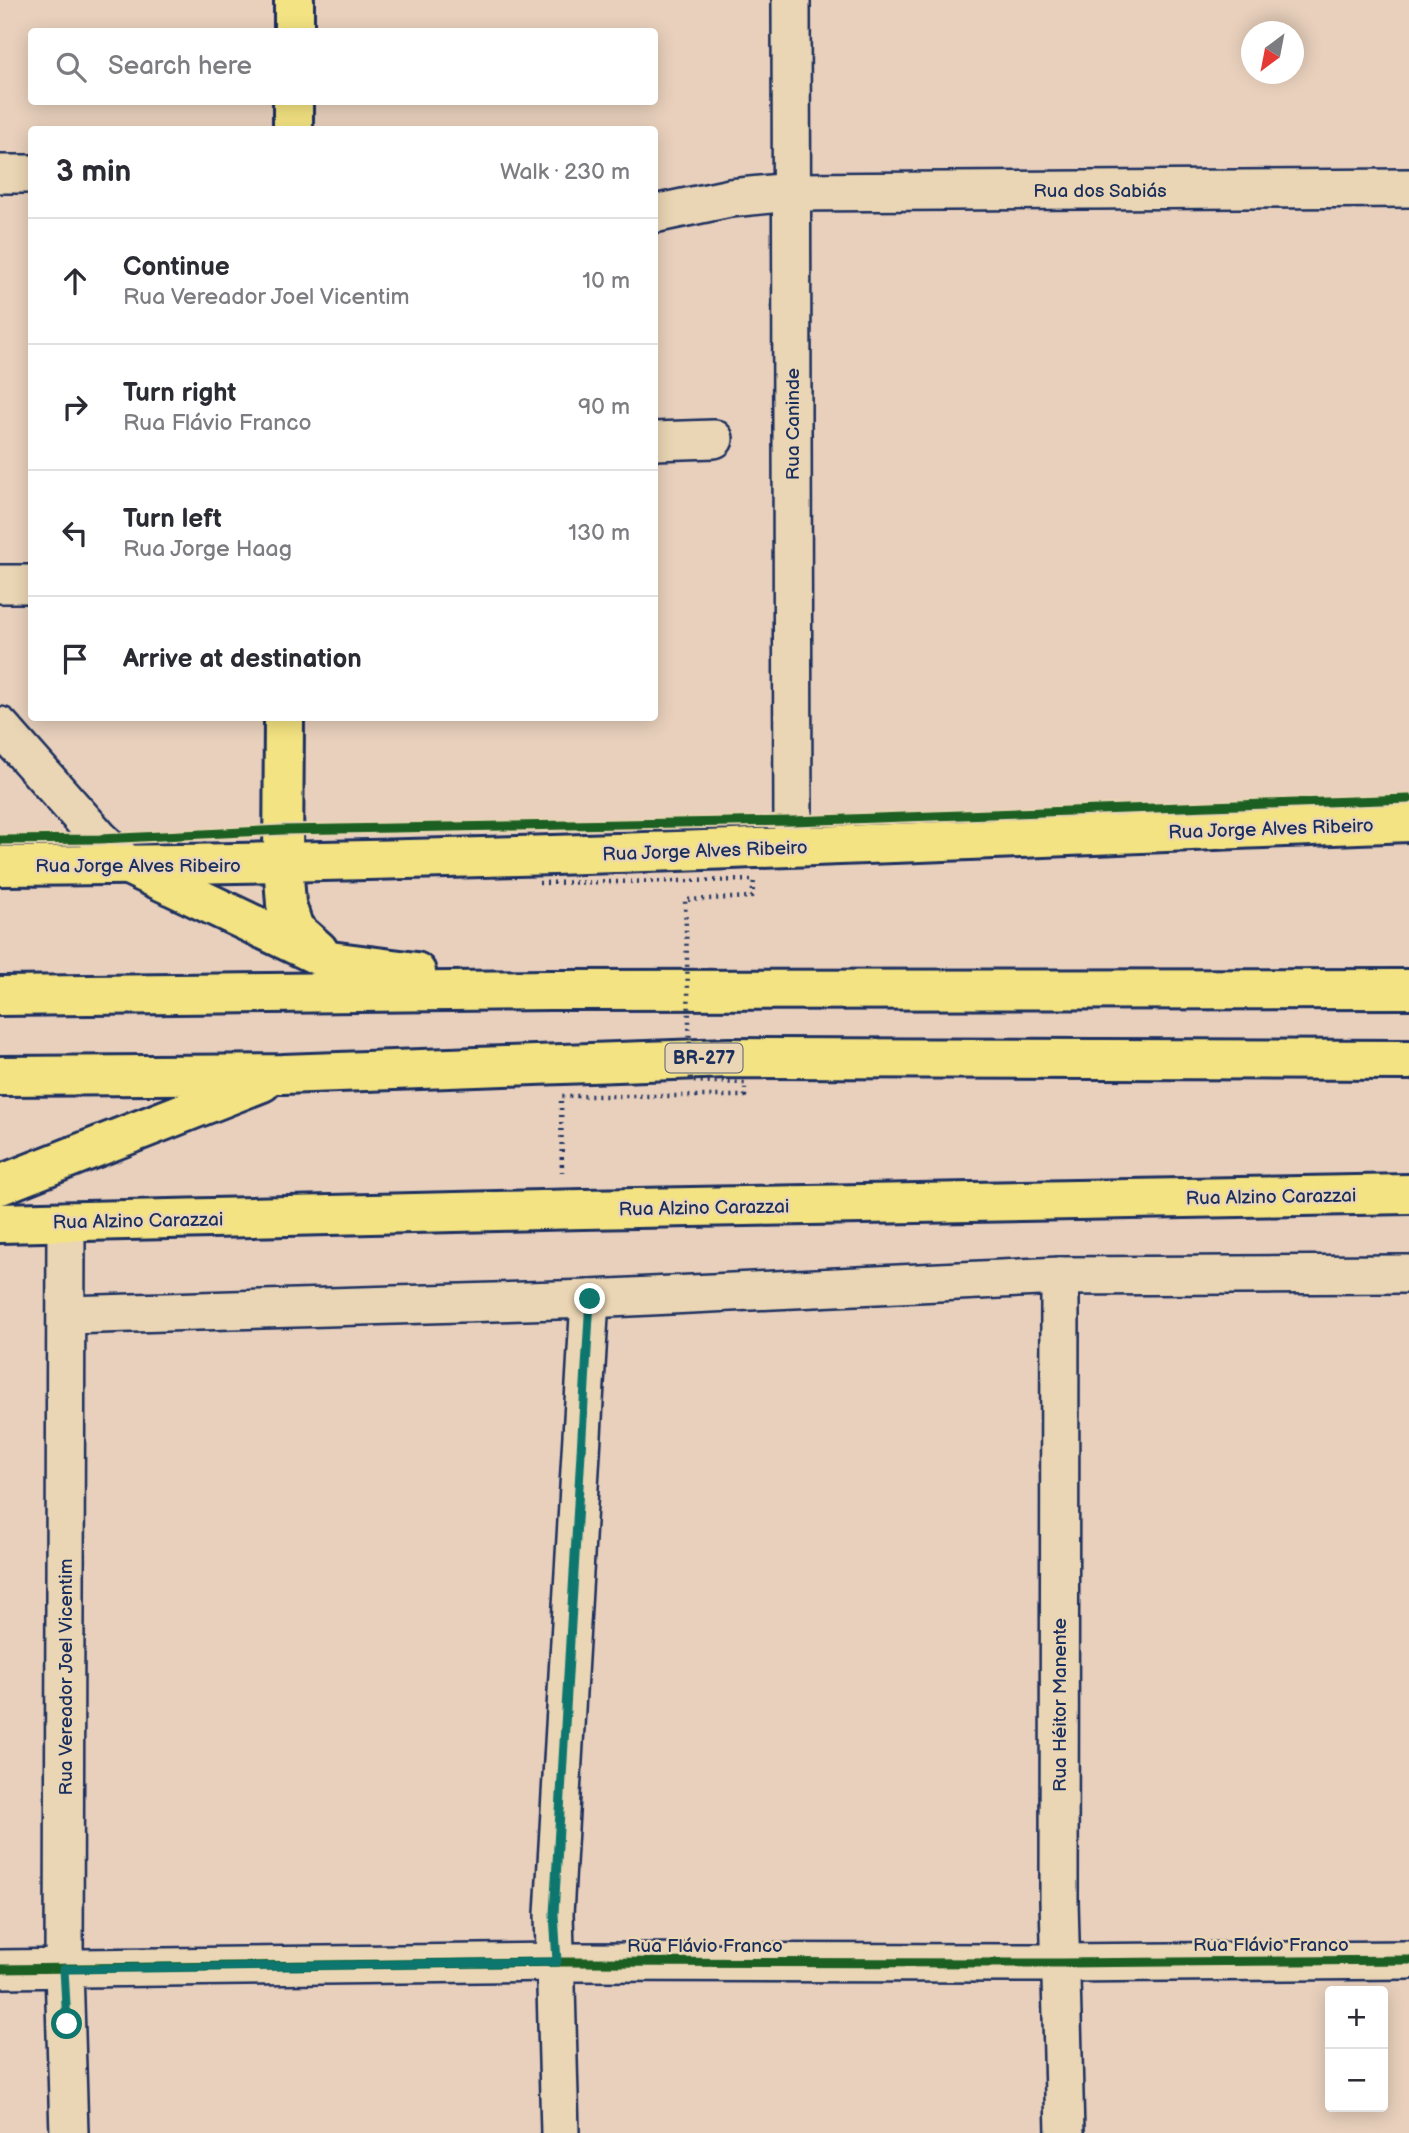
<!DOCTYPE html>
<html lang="en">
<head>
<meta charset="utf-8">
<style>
	:root { --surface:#fff; --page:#f7f7f7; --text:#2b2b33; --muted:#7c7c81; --line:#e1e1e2 }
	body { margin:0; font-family:"Balsamiq Sans",sans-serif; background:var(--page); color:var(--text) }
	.controls { position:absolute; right:21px; bottom:21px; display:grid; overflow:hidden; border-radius:7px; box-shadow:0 4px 18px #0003 }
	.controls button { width:63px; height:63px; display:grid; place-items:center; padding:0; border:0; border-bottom:2px solid var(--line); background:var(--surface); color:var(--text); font:35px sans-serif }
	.compass { position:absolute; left:1241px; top:21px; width:63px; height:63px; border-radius:50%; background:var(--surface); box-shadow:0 4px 18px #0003; rotate:212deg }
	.stop { position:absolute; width:21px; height:21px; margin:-16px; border:5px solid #0f766e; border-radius:50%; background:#fff }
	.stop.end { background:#0f766e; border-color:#fff; box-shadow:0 2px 7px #0008 }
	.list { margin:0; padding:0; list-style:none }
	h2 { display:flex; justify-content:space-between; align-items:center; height:91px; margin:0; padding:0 28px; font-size:30px }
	h2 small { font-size:23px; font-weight:400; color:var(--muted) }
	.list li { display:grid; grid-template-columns:46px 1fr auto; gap:21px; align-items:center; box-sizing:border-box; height:126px; padding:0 28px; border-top:2px solid var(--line) }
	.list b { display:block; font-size:26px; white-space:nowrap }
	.list p { margin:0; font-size:23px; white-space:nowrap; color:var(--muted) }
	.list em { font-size:23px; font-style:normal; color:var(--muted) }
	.icon { flex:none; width:38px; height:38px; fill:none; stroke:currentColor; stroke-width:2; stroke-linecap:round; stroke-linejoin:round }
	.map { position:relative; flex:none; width:1409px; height:2133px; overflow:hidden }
	.search { position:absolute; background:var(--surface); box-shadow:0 4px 18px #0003; left:28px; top:28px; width:630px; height:77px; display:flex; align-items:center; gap:18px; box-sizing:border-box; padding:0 24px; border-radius:7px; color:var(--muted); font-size:26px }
	.panel { position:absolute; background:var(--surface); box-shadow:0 4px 18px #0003; left:28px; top:126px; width:630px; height:595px; border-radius:7px }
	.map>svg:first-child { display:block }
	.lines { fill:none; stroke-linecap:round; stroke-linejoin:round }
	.minor-casing { stroke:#1b2f5e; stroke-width:42 }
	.major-casing { stroke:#1b2f5e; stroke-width:44 }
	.highway-casing { stroke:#1b2f5e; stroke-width:44 }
	.path { stroke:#1b2f5e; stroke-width:4.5; stroke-dasharray:2 5; stroke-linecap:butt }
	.minor { stroke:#ead6b4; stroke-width:37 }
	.major { stroke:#f4e382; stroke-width:38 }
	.highway { stroke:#f4e382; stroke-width:38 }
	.path-bridge { stroke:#1b2f5e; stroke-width:4.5; stroke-dasharray:2 5; stroke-linecap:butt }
	.cycleway-casing { stroke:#ead6b4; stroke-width:13 }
	.cycleway { stroke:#1b5e20; stroke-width:9 }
	.route { stroke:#0f766e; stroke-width:9 }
	.labels { text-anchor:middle; stroke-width:5; stroke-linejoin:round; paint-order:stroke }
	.shield { fill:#ead6b4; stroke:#596178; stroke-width:2 }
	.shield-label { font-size:18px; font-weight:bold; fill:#1b2f5e }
	.street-label { font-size:19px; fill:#1b2f5e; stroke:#ead6b4 }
</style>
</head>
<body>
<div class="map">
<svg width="1409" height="2133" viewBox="0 0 1409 2133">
	<rect width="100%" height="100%" fill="#e8d0bc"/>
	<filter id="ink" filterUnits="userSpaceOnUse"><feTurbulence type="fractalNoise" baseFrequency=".0143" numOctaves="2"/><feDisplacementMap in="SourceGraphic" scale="14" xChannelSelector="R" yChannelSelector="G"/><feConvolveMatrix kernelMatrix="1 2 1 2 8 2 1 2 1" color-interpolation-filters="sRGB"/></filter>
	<g filter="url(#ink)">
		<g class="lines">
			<defs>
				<g id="minor">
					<polyline points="791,0 793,847"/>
					<polyline points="0,174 32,174"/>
					<polyline points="654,214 730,198 791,192 1409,188"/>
					<polyline points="654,441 714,439"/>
					<polyline points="0,584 32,584"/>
					<polyline points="0,726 100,839 128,865"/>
					<polyline points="66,1221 64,1969 69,2133"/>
					<polyline points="1060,1276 1059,1901 1065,2133"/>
					<polyline points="67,1315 590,1299 1060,1276 1409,1274"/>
					<polyline points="0,1969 557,1962 1061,1963 1409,1960"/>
					<polyline points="560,2133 554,1914 590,1299"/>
				</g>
				<g id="major">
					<polyline points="294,32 294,0"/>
					<polyline points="293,130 293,102"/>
					<polyline points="283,863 284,718"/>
					<path d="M0,866C470,863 939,841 1409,822"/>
					<polyline points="0,1223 583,1209 1409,1194"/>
				</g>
				<g id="highway">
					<polyline points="283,863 286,904 294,929 318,950"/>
					<polyline points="128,865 330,961 416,972"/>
					<polyline points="0,996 550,990 1409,989"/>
					<polyline points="0,1076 283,1074 729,1058 1409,1060"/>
					<polyline points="0,1185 262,1082"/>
				</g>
			</defs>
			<use href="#minor" class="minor-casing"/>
			<use href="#major" class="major-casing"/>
			<use href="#highway" class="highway-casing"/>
			<polyline class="path" points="561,1101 562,1172"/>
			<use href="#minor" class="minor"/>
			<use href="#major" class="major"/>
			<use href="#highway" class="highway"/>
			<polyline class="path-bridge" points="539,883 754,880 752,897 685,900 691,1081 745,1083 745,1096 561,1096"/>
			<defs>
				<g id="cycleway">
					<polyline points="0,840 100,839 283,830 792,821 1409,799"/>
					<polyline points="0,1969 557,1962 1061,1963 1409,1960"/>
				</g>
			</defs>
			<use href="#cycleway" class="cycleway-casing"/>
			<use href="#cycleway" class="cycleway"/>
		</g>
	</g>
	<g class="lines" filter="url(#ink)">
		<polyline class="route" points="67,2024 64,1969 557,1962 554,1914 590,1299"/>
	</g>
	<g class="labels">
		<rect class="shield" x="665.5" y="1043.5" width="77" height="29" rx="5"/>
		<g class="shield-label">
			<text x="704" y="1064">BR-277</text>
		</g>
		<g class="street-label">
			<text x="1100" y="197">Rua dos Sabiás</text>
			<text transform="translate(792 424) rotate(-90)" y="7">Rua Caninde</text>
			<text transform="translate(1271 828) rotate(-2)" y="7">Rua Jorge Alves Ribeiro</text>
			<text transform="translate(705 850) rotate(-2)" y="7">Rua Jorge Alves Ribeiro</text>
			<text x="138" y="872">Rua Jorge Alves Ribeiro</text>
			<text transform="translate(1271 1196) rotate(-1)" y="7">Rua Alzino Carazzai</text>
			<text transform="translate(704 1207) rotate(-1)" y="7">Rua Alzino Carazzai</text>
			<text transform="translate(138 1220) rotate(-1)" y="7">Rua Alzino Carazzai</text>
			<text transform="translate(65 1677) rotate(-90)" y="7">Rua Vereador Joel Vicentim</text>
			<text transform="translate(1059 1705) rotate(-90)" y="7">Rua Héitor Manente</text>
			<text x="1271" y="1951">Rua Flávio Franco</text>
			<text x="705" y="1952">Rua Flávio Franco</text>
		</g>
	</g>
</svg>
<div class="controls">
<button>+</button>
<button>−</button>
</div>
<svg class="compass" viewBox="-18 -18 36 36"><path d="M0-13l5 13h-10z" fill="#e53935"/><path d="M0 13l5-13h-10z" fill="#7c7c81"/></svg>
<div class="stop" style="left:67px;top:2024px"></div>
<div class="stop end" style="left:590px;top:1299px"></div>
<div class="search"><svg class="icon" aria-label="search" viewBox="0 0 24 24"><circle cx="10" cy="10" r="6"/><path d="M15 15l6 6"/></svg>Search here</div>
<section class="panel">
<h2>3 min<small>Walk · 230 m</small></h2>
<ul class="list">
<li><svg class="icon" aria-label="ahead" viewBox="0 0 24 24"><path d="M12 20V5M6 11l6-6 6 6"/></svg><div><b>Continue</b><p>Rua Vereador Joel Vicentim</p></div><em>10 m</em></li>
<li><svg class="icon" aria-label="right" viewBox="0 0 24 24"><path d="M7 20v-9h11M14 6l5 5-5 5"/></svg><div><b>Turn right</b><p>Rua Flávio Franco</p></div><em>90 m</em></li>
<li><svg class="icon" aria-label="left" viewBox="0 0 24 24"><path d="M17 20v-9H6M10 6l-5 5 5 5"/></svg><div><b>Turn left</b><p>Rua Jorge Haag</p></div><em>130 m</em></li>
<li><svg class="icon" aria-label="arrive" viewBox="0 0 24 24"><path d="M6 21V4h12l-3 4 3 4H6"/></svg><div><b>Arrive at destination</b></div></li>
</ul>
</section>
</div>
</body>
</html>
